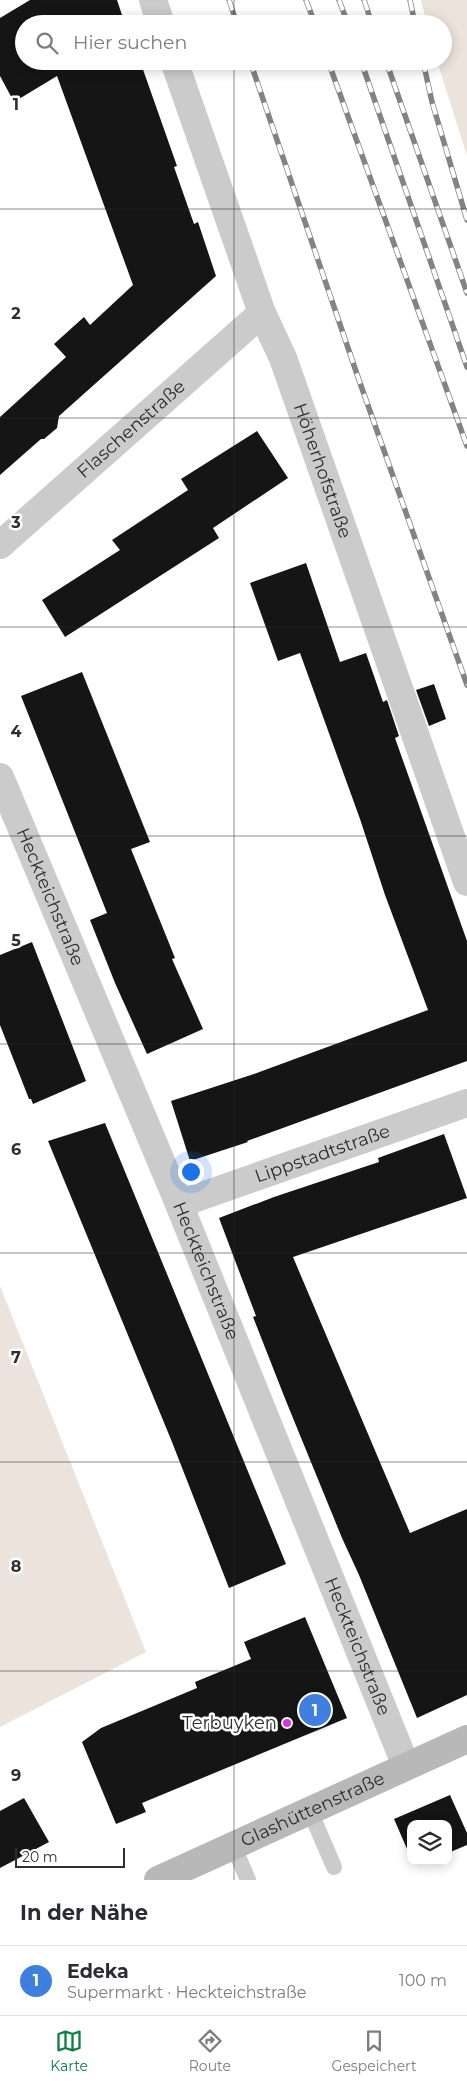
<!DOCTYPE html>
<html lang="de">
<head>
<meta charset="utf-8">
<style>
	:root { --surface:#fff; --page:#f2f2f3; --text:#2b2b33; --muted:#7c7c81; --line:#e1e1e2; --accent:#0b8043 }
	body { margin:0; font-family:Montserrat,sans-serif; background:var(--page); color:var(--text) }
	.controls { position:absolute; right:15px; bottom:15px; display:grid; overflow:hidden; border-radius:10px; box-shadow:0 2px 12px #0003 }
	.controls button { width:45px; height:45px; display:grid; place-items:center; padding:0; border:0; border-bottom:1px solid var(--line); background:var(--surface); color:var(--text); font:25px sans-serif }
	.scale { position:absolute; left:15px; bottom:12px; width:110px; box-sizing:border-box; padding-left:5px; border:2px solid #2e2e2e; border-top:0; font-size:14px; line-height:18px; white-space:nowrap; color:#2e2e2e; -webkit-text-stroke:4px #fff; paint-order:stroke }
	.you { position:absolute; left:190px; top:1171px; width:18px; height:18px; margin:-12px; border:4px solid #fff; border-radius:50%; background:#1a73e8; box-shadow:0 0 0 8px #1a73e833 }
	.badge { display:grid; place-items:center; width:32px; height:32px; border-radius:50%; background:var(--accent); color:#fff; font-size:16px; font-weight:700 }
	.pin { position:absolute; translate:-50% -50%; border:2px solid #fff; box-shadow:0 1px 5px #0006 }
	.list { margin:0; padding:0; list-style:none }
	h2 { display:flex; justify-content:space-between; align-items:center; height:65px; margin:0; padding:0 20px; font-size:21px }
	h2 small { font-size:16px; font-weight:400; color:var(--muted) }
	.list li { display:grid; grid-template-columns:32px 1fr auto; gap:15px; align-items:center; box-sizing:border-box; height:70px; padding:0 20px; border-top:1px solid var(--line) }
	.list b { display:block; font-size:19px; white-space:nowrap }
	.list p { margin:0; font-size:16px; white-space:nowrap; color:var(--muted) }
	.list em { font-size:16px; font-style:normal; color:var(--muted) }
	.icon { flex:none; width:28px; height:28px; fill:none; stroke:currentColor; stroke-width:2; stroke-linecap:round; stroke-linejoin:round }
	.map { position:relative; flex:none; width:467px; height:1880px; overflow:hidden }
	.search { position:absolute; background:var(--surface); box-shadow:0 2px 12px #0003; left:15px; right:15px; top:15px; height:55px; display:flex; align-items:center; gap:12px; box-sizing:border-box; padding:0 18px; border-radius:28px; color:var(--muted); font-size:19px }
	.sheet { height:135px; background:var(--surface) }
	nav { display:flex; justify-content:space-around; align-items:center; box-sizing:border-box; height:70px; border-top:1px solid var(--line); background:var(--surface); font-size:14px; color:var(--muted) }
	nav a { display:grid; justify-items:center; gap:2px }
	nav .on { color:var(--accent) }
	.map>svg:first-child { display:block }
	.green { fill:#ece3dc }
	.building { fill:#151515 }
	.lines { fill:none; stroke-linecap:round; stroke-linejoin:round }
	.service { stroke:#cbcbcb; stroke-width:16 }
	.minor { stroke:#cbcbcb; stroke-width:28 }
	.secondary { stroke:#b8b8b8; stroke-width:28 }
	.rail-casing { stroke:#838383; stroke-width:5.5 }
	.rail { stroke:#fff; stroke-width:4; stroke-dasharray:11; stroke-linecap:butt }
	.grid { fill:none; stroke:#2e2e2e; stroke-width:1; stroke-opacity:0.55 }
	.poi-dot { fill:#d832e4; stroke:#fff; stroke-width:2 }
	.labels { text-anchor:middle; stroke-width:5; stroke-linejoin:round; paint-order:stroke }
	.street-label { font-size:18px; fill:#2e2e2e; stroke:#fff }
	.poi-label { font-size:18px; fill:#2e2e2e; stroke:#fff; text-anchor:end }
	.grid-label { font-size:16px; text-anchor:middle; font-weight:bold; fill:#2e2e2e; stroke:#fff; stroke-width:5; stroke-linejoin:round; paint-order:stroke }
</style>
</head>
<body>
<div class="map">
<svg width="467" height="1880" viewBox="0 0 467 1880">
	<rect width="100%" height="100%" fill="#fff"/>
	<g class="green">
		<polygon points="421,0 467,0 467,156 437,61 443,61 443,24 427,24"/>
		<polygon points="0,1286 146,1652 0,1727"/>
	</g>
	<g class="building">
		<polygon points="30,0 117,0 125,24 24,24 24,61 140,61 177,166 174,167 194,224 198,222 216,276 59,416 57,428 44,439 41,439 0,475 0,417 66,357 54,344 84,317 90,325 133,285 57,76 14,102 0,76 0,18"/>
		<polygon points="257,431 288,478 213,528 219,538 65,637 42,600 120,550 112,540 188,490 181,479"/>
		<polygon points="306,563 340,662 366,653 383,702 387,700 399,736 395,738 467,941 467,1061 247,1141 248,1142 190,1161 171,1101 254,1074 428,1010 385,895 360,819 300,653 278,661 250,583"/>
		<polygon points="82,672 150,842 131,849 175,958 172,959 203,1029 147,1054 115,983 90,920 107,913 21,696"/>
		<polygon points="434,684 446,719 429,726 416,690"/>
		<polygon points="32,942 86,1081 33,1104 31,1099 29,1099 0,1025 0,955"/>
		<polygon points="105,1123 286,1564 229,1588 172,1442 48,1141"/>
		<polygon points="444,1134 467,1198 293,1257 410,1533 467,1509 467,1695 417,1718 359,1575 342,1538 286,1401 253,1317 256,1316 219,1218 274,1197 379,1162 378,1158"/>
		<polygon points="305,1617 347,1718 142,1803 146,1812 116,1824 82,1742 101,1728 197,1688 195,1682 251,1659 244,1642"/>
		<polygon points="450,1795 467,1833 467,1845 448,1853 448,1824 411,1824 411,1858 394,1819"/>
		<polygon points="24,1798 49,1842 0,1868 0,1811"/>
	</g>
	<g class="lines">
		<g class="service">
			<polyline points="310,1811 334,1867"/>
			<polyline points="233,1845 248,1880"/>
		</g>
		<g class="minor">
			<polyline points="153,0 161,24"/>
			<path id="s1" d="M174,61L262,313L283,358L467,882"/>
			<path id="s2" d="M0,545L262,313"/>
			<path id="s3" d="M0,777L179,1204L406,1766"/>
			<path id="s4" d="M179,1204L467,1103"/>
		</g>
		<path class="secondary" id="s5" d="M158,1880L467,1739"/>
		<defs>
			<g id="rail">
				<polyline points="229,0 237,24"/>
				<polyline points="306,0 315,24"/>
				<polyline points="339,0 348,24"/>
				<polyline points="364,0 372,24"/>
				<polyline points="410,0 415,24"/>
				<polyline points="250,61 359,380 467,685"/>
				<polyline points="328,61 467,446"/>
				<polyline points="361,61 467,367"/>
				<polyline points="386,61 467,293"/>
				<polyline points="423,61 432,102 467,220"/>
			</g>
		</defs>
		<use href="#rail" class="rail-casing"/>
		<use href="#rail" class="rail"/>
	</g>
	<path class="grid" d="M234,0V24M234,61V1880M0,209H467M0,418H467M0,627H467M0,836H467M0,1044H467M0,1253H467M0,1462H467M0,1671H467"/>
	<circle class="poi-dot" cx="287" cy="1723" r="5"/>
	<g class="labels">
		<g class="street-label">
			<text dy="6" stroke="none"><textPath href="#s2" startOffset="175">Flaschenstraße</textPath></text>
			<text dy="6" stroke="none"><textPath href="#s1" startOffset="436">Höherhofstraße</textPath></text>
			<text dy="6" stroke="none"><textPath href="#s3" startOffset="130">Heckteichstraße</textPath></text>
			<text dy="6" stroke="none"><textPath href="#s4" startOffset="152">Lippstadtstraße</textPath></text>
			<text dy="6" stroke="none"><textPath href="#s3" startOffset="535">Heckteichstraße</textPath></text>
			<text dy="6" stroke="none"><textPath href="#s3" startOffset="940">Heckteichstraße</textPath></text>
			<text dy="6" stroke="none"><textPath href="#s5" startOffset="170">Glashüttenstraße</textPath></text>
		</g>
		<g class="poi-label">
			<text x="277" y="1729">Terbuyken</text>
		</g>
	</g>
	<g class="grid-label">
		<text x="16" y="110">1</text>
		<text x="16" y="319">2</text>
		<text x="16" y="528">3</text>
		<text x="16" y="737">4</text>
		<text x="16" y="946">5</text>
		<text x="16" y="1155">6</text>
		<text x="16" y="1363">7</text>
		<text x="16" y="1572">8</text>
		<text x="16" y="1781">9</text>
	</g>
</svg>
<div class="controls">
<button><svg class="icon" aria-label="layers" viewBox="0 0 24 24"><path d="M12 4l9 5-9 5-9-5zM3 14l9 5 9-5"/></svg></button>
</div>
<div class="scale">20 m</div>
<div class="you"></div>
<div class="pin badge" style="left:315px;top:1710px;background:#3f7fe0">1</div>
<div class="search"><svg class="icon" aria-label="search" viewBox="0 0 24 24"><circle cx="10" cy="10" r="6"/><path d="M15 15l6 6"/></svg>Hier suchen</div>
</div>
<section class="sheet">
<h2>In der Nähe<small></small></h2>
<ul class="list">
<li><span class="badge" style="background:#3f7fe0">1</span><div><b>Edeka</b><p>Supermarkt · Heckteichstraße</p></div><em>100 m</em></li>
</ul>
</section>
<nav>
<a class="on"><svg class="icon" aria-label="map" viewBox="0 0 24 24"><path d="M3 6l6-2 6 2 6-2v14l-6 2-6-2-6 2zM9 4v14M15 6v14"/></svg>Karte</a>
<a><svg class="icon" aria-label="directions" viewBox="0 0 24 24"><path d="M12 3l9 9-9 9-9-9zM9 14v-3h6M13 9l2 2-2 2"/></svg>Route</a>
<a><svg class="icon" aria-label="saved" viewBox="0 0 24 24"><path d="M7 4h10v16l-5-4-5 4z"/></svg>Gespeichert</a>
</nav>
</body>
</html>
